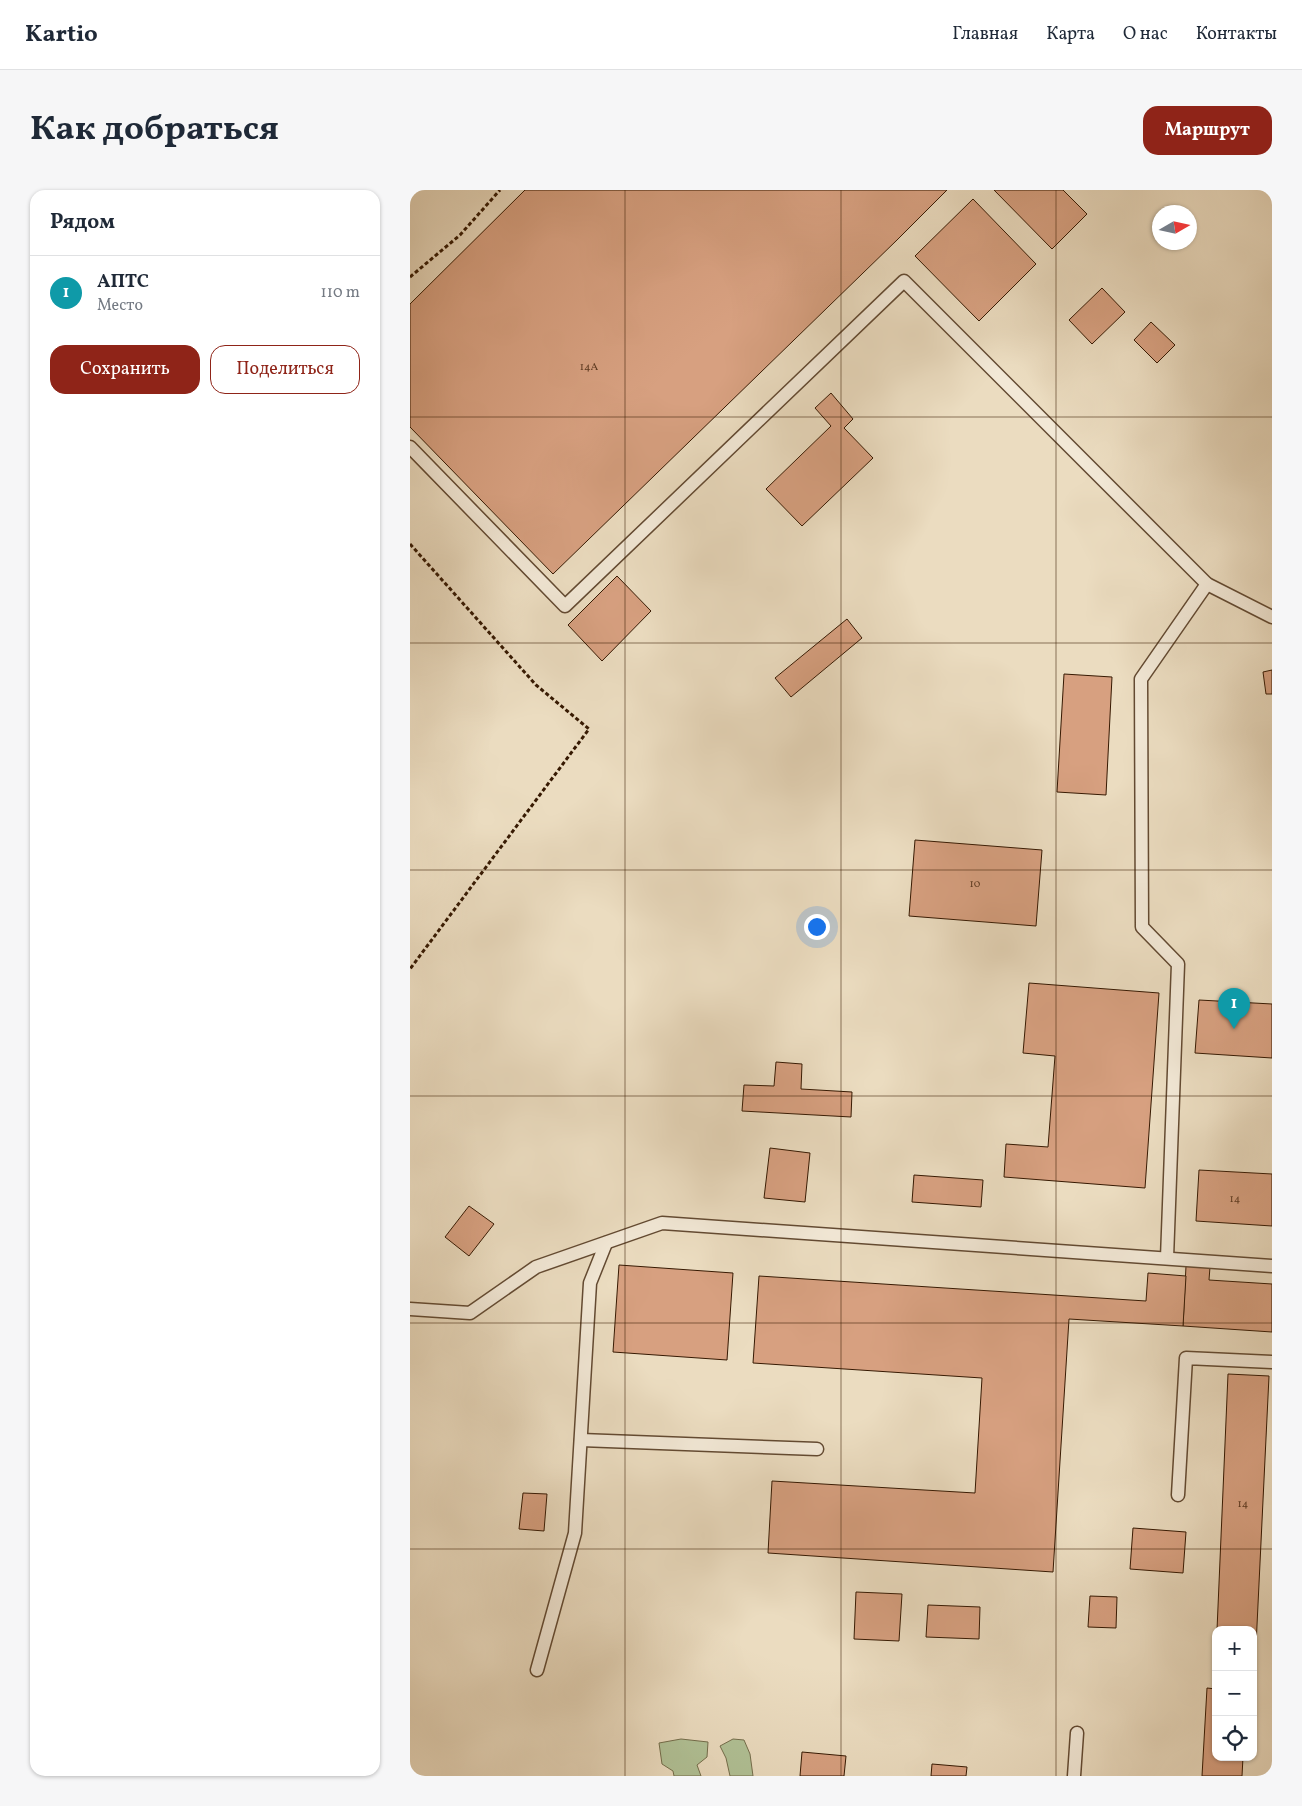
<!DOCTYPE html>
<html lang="ru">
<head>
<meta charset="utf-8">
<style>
	:root { --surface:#fff; --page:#f6f6f7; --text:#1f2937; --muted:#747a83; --line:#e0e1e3; --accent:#8f2418 }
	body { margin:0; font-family:Vollkorn,serif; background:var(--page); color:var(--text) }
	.controls { position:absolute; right:15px; bottom:15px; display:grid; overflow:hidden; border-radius:10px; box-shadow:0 1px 4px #0004 }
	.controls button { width:45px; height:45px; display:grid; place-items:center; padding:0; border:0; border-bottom:1px solid var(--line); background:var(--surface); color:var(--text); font:25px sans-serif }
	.compass { position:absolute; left:742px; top:15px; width:45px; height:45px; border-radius:50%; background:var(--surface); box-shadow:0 1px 4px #0004; rotate:81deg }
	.you { position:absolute; left:406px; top:736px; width:18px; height:18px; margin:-12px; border:4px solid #fff; border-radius:50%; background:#1a73e8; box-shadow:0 0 0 8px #1a73e833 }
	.badge { display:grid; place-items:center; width:32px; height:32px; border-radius:50%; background:var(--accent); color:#fff; font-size:16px; font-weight:700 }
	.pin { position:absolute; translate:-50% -41px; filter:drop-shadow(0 1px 2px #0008) }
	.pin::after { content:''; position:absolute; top:26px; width:18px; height:15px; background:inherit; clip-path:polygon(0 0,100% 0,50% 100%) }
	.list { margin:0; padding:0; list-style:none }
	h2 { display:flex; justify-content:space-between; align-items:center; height:65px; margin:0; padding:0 20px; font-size:21px }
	h2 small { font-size:16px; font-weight:400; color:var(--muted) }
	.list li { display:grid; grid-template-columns:32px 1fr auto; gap:15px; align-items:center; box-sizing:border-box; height:75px; padding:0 20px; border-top:1px solid var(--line) }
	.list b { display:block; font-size:19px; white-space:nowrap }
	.list p { margin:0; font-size:16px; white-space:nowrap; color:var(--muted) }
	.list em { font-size:16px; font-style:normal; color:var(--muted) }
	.actions { display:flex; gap:10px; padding:15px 20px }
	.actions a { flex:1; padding:11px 0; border:1px solid var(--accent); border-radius:15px; text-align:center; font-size:18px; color:var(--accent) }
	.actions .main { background:var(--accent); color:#fff }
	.icon { flex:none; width:28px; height:28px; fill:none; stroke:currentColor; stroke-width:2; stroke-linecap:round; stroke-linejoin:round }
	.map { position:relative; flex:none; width:862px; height:1586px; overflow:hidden; border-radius:15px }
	header { display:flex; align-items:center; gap:30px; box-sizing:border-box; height:70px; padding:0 25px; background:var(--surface); border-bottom:1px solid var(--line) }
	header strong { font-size:24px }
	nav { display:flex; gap:28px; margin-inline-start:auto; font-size:18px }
	.intro { display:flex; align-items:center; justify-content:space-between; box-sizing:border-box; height:120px; padding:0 30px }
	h1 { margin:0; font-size:35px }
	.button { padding:12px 22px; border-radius:15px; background:var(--accent); color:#fff; font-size:18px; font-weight:700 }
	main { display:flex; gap:30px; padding:0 30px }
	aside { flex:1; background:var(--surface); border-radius:15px; box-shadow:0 1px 4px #0004 }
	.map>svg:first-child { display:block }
	.green { fill:#b1c297; stroke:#746e4c }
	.building { fill:#d7a080; stroke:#361902 }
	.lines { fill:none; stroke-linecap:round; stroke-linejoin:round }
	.lane-casing { stroke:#634a32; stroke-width:15 }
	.path { stroke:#361902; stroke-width:3; stroke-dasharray:4 2.5; stroke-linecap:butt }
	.lane { stroke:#f2e8d6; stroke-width:12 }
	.grid { fill:none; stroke:#361902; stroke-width:1; stroke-opacity:0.55 }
	.labels { text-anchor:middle; stroke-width:4; stroke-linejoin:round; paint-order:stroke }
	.number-label { font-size:11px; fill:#5e3b22 }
</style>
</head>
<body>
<header>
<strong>Kartio</strong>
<nav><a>Главная</a><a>Карта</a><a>О нас</a><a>Контакты</a></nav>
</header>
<div class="intro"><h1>Как добраться</h1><a class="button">Маршрут</a></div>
<main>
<aside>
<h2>Рядом<small></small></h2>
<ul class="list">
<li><span class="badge" style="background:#0f9aa8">1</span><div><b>АПТС</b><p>Место</p></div><em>110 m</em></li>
</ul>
<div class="actions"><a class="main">Сохранить</a><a>Поделиться</a></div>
</aside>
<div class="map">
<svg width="862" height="1586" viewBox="0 0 862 1586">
	<rect width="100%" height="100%" fill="#ebdcc0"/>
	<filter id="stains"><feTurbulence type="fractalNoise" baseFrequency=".004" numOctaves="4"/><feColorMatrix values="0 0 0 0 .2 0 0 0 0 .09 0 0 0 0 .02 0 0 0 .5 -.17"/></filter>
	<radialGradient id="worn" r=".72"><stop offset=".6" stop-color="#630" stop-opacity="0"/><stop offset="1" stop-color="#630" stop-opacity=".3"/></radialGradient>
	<g class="green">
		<polygon points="271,1549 298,1552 297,1567 287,1575 291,1586 264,1586 263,1581 252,1574 249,1553"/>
		<polygon points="323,1549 334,1550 340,1564 343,1586 320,1586 316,1568 310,1556"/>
	</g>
	<g class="building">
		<polygon points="115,0 537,0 487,50 143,384 0,237 0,114"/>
		<polygon points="584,0 653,0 677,24 642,59"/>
		<polygon points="563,9 626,74 569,131 505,66"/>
		<polygon points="692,98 715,122 682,154 659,130"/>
		<polygon points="741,132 765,155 747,173 724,150"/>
		<polygon points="421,203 443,229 434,238 463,268 392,336 356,299 421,236 405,218"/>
		<polygon points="207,386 241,421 192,471 158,435"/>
		<polygon points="437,429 452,448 381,507 365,488"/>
		<polygon points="862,480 862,504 856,504 853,482"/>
		<polygon points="654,484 702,487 696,605 647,602"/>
		<polygon points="505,650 632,660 626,736 499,726"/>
		<polygon points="619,793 749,803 735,998 594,987 596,954 638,957 645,866 613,863"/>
		<polygon points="789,810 862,814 862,868 785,863"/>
		<polygon points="366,872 392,874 391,899 442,902 441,927 332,921 334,895 364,896"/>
		<polygon points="360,958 400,963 395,1012 354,1008"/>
		<polygon points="789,980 862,984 862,1036 786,1031"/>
		<polygon points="504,985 573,990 571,1017 502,1012"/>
		<polygon points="59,1016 84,1034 59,1066 35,1047"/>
		<polygon points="209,1075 323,1083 317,1170 203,1162"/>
		<polygon points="776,1076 800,1077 799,1090 862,1094 862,1142 773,1136"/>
		<polygon points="738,1083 776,1086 773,1136 659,1129 643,1382 358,1363 362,1291 565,1303 572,1188 343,1173 349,1086 736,1111"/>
		<polygon points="818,1184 859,1186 846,1456 843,1456 843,1440 807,1440"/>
		<polygon points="113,1303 137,1304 134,1341 109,1339"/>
		<polygon points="723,1338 776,1342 773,1383 720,1379"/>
		<polygon points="446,1402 492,1404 489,1451 444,1449"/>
		<polygon points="680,1406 707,1407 706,1438 678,1437"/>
		<polygon points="518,1415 570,1417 569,1449 516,1447"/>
		<polygon points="797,1498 806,1499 806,1567 833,1567 832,1586 792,1586"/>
		<polygon points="392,1562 436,1566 434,1586 390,1586"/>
		<polygon points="522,1574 557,1577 556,1586 521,1586"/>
	</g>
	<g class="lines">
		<defs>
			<g id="lane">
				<polyline points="0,257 155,416 494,91 797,394 862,427"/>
				<polyline points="757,1068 768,774 732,737 731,489 797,394"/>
				<polyline points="0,1119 60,1123 126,1077 252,1033 862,1076"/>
				<polyline points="171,1250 407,1259"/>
				<polyline points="768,1305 776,1168 862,1172"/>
				<polyline points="127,1480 165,1343 180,1093 196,1053"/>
				<polyline points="664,1586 667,1543"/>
			</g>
		</defs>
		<use href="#lane" class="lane-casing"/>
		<g class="path">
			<polyline points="0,87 50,45 90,0"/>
			<polyline points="0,354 126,495 179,539 0,779"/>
		</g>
		<use href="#lane" class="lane"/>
	</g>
	<path class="grid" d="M215,0V1586M431,0V1586M646,0V1586M0,227H862M0,453H862M0,680H862M0,906H862M0,1133H862M0,1359H862"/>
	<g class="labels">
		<g class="number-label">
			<text x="179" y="180">14А</text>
			<text x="565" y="697">10</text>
			<text x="825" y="1012">14</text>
			<text x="833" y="1317">14</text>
		</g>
	</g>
	<rect width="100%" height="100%" filter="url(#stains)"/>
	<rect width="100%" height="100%" fill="url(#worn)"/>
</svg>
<div class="controls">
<button>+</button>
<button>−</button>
<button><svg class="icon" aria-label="locate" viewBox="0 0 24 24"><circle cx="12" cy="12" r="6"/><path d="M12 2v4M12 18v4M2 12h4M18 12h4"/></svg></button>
</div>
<svg class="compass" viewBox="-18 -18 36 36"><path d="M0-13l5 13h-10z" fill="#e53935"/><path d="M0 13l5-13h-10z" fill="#747a83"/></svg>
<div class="you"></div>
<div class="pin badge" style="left:824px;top:839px;background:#0f9aa8">1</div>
</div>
</main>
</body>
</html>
